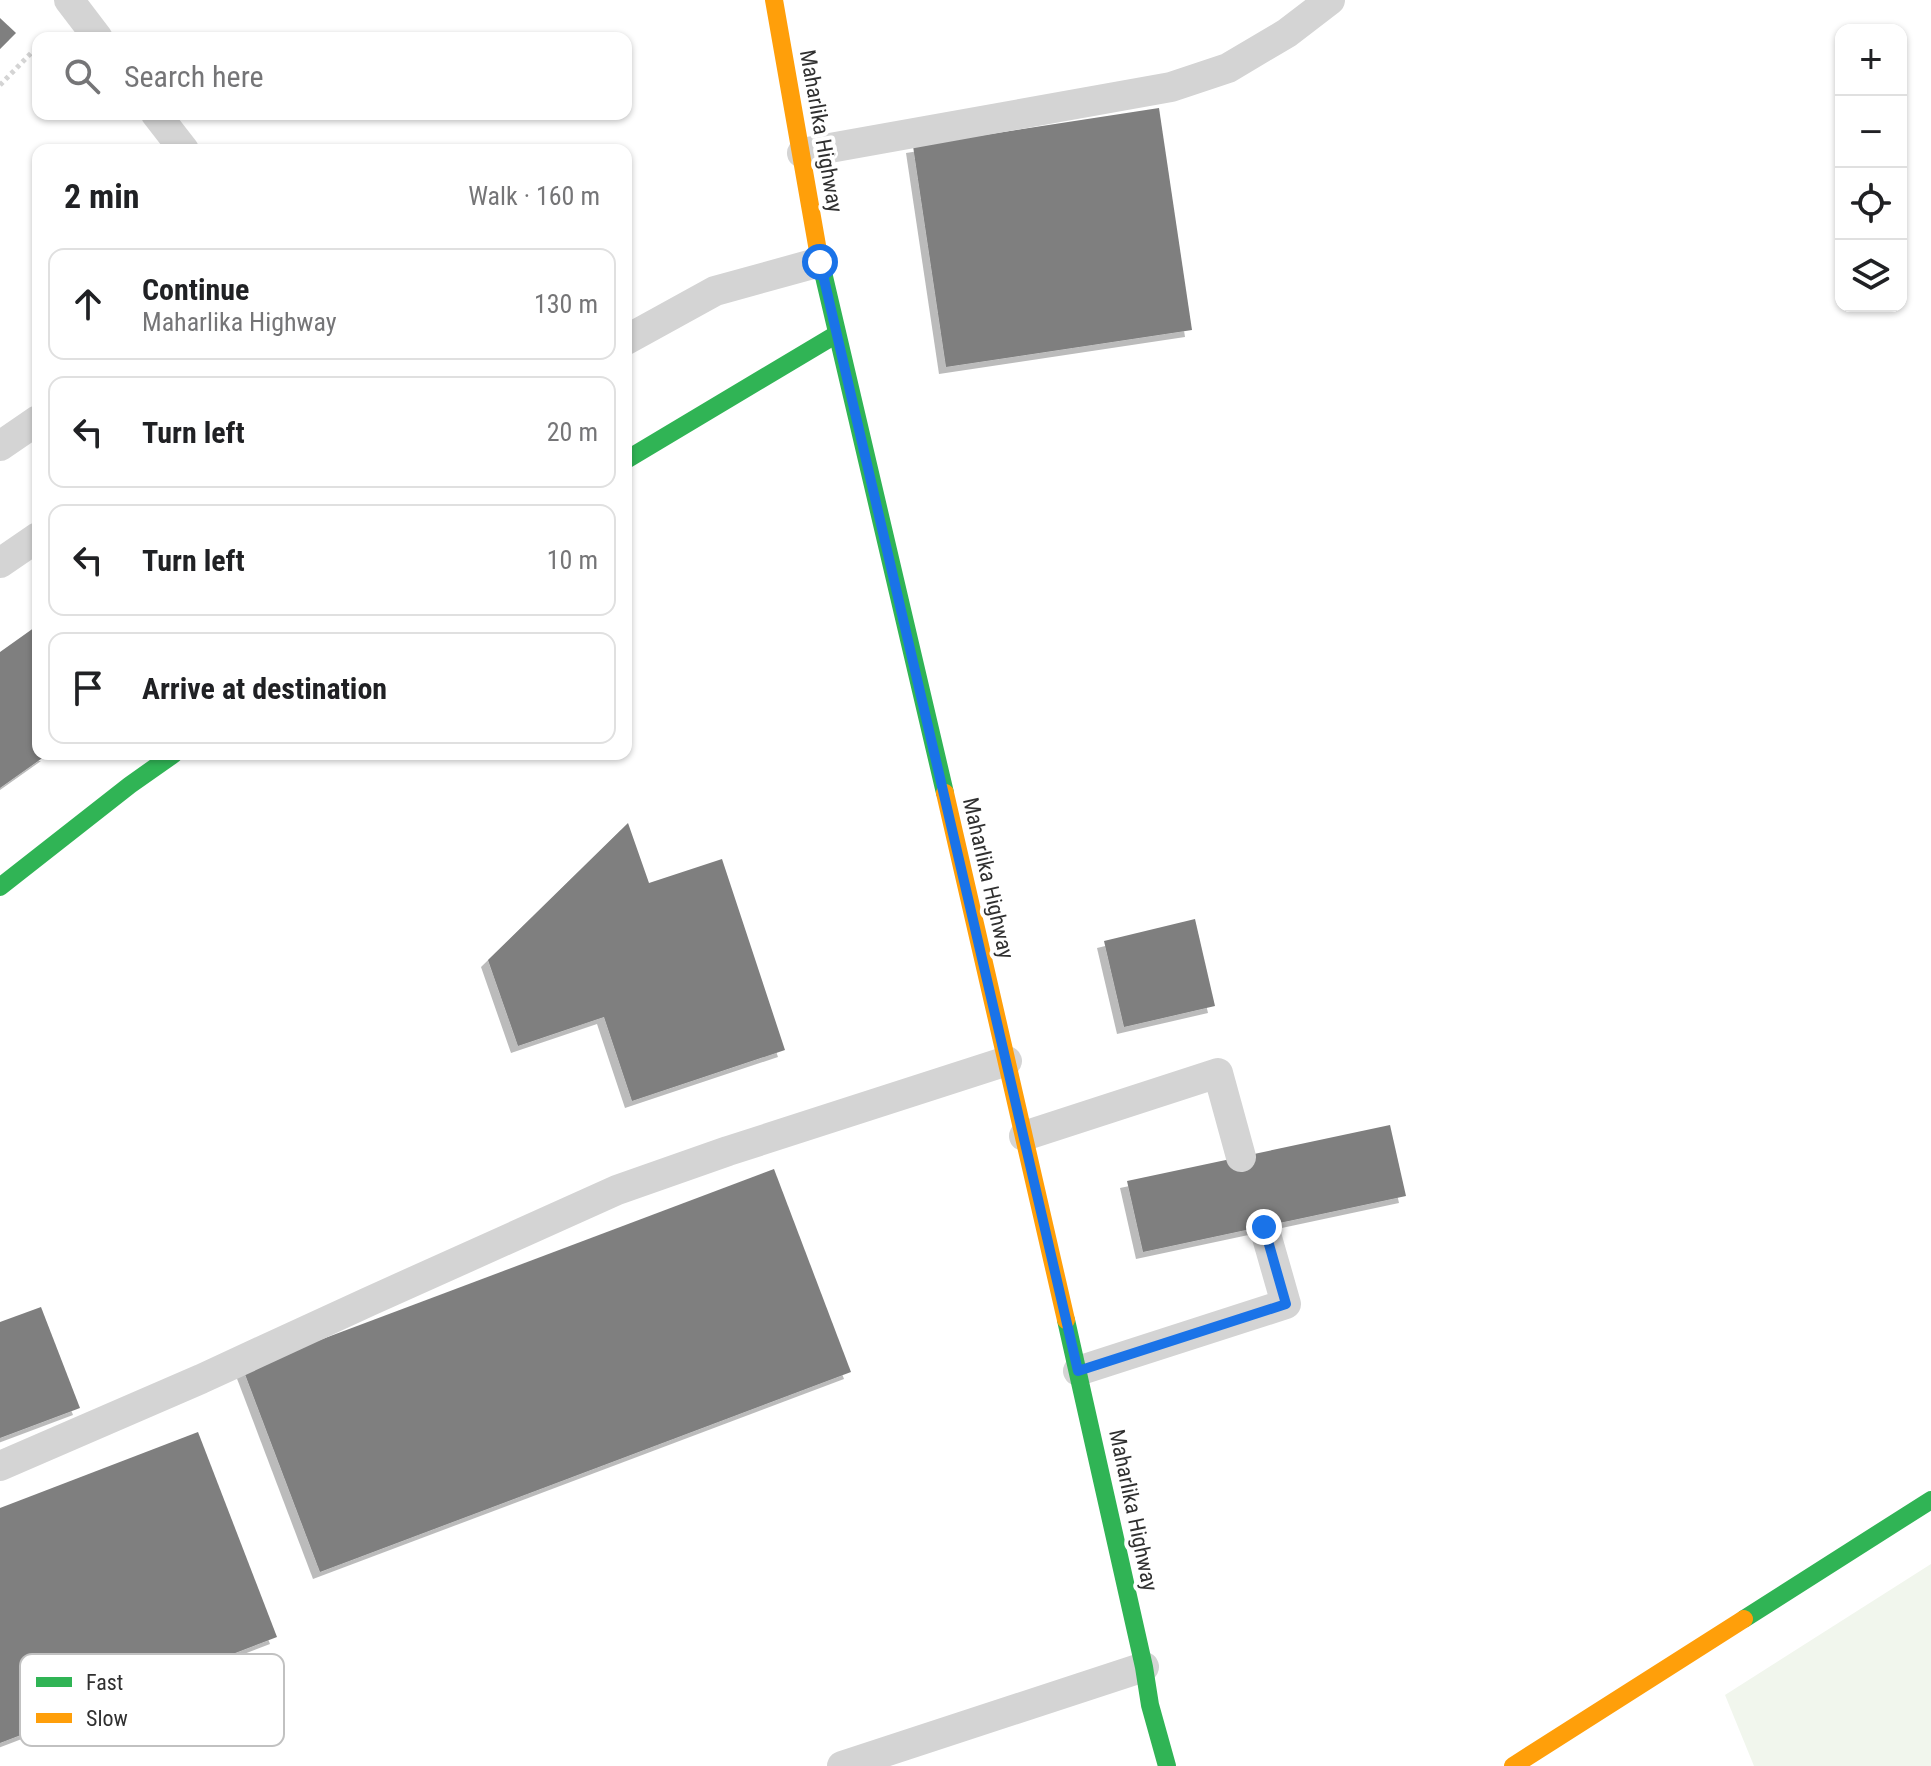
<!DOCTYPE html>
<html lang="en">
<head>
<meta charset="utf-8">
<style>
	:root { --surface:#fff; --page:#f2f2f2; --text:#202124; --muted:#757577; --line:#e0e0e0 }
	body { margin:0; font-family:"Roboto Condensed",sans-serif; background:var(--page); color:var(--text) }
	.controls { position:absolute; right:24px; top:24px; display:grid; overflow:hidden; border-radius:16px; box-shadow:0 2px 6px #0004 }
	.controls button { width:72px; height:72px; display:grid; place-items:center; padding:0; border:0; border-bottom:2px solid var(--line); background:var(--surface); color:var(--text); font:40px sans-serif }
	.stop { position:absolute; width:24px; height:24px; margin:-18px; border:6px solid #1a73e8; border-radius:50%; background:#fff }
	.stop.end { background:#1a73e8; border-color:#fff; box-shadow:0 2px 8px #0008 }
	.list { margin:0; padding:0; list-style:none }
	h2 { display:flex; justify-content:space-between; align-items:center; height:104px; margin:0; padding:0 32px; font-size:34px }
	h2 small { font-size:26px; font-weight:400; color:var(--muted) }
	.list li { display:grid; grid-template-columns:52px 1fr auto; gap:24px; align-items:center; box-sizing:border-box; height:112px; margin:0 16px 16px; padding:0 16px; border:2px solid var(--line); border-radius:16px }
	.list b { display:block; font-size:30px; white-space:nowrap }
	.list p { margin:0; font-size:26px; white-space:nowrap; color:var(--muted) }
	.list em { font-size:26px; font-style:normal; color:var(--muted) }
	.icon { flex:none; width:44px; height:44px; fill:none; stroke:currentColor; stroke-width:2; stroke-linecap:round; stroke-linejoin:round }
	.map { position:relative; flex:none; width:1931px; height:1766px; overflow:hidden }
	.search { position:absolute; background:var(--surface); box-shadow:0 2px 6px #0004; left:32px; top:32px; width:600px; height:88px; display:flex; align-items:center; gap:20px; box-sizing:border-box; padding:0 28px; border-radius:16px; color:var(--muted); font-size:30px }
	.panel { position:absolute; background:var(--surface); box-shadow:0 2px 6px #0004; left:32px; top:144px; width:600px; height:616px; border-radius:16px }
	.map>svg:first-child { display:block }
	.green { fill:#f1f6ed }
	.building { fill:#7f7f7f; filter:url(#shadow) }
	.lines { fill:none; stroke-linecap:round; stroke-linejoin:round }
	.path { stroke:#d4d4d4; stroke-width:5; stroke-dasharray:4 4; stroke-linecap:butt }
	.lane { stroke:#d4d4d4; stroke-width:30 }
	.fast { stroke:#30b455; stroke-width:18 }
	.slow { stroke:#ff9f0a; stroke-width:18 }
	.route { stroke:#1a73e8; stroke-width:10 }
	.labels { text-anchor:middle; stroke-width:8; stroke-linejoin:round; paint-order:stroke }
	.street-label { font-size:22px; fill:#303030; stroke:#fff }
	.key { fill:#fff; stroke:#c1c1c1; stroke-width:2 }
	.key-label { font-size:22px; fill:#303030 }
</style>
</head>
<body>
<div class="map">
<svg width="1931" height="1766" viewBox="0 0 1931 1766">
	<defs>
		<filter id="shadow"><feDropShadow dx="-7" dy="7" stdDeviation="0" flood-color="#0004"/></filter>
	</defs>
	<rect width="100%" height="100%" fill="#fff"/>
	<polygon class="green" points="1931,1564 1931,1766 1754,1766 1725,1695"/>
	<g class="building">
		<polygon points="0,18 16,33 0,49"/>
		<polygon points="1159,108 1192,330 946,367 913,146"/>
		<polygon points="38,625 38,754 48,754 0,788 0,652"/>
		<polygon points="628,823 649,883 722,859 785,1050 632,1101 604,1017 518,1046 488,960"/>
		<polygon points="1195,919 1215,1006 1124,1027 1104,941"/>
		<polygon points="1390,1125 1406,1196 1143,1252 1127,1181"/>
		<polygon points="774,1169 851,1372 320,1572 243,1369"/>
		<polygon points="41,1307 80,1408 0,1438 0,1322"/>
		<polygon points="198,1432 277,1637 0,1743 0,1508"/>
	</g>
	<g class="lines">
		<polyline class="path" points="0,85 38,46"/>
		<g class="lane">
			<polyline points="69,0 98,38"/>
			<polyline points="156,114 184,150"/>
			<polyline points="802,153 1171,87 1228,68 1287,33 1330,0"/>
			<polyline points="626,340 715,291 820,262"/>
			<polyline points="0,446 38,420"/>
			<polyline points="0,563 38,537"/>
			<polyline points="1024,1136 1218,1073 1241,1157"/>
			<polyline points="1078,1371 1286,1304 1264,1227"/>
			<polyline points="0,1466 201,1379 368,1302 617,1190 728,1151 1007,1061"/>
			<polyline points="842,1766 1144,1667"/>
		</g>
		<g class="fast">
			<polyline points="818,251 945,793"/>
			<polyline points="626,460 837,334"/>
			<polyline points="0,887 130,785 174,754"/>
			<polyline points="1066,1320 1144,1667 1150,1705 1167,1766"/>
			<polyline points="1744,1619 1931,1500"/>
		</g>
		<g class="slow">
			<polyline points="774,0 818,251"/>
			<polyline points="945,793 1066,1320"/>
			<polyline points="1513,1766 1744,1619"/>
		</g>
	</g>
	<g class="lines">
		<polyline class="route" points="820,262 1078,1371 1286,1304 1264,1227"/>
	</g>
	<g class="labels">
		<g class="street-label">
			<text transform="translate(822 131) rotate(80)" y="8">Maharlika Highway</text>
			<text transform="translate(989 878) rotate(77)" y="8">Maharlika Highway</text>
			<text transform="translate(1134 1510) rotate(78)" y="8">Maharlika Highway</text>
		</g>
	</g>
	<rect x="20" y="1654" width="264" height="92" rx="12" class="key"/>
	<rect x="36" y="1677" width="36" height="10" fill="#30b455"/>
	<rect x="36" y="1713" width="36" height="10" fill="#ff9f0a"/>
	<g class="key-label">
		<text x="86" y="1690">Fast</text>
		<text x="86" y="1726">Slow</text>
	</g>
</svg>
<div class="controls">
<button>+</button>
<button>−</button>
<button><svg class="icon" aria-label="locate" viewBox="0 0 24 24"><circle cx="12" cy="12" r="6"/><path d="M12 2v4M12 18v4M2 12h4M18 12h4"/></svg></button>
<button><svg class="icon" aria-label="layers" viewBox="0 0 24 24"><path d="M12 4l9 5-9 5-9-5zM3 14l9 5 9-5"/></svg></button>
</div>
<div class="stop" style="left:820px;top:262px"></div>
<div class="stop end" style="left:1264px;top:1227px"></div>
<div class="search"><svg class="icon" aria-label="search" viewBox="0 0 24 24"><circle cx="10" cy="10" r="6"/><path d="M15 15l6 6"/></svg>Search here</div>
<section class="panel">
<h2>2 min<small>Walk · 160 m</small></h2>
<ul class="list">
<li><svg class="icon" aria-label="ahead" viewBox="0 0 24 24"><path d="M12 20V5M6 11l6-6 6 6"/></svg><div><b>Continue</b><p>Maharlika Highway</p></div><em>130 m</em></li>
<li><svg class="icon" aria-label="left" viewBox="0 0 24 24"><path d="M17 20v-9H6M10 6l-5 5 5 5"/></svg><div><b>Turn left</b></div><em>20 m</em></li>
<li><svg class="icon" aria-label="left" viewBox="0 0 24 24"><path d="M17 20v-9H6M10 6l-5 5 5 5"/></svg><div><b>Turn left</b></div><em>10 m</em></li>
<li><svg class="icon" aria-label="arrive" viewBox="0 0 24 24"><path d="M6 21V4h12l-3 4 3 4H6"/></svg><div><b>Arrive at destination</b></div></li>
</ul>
</section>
</div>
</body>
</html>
